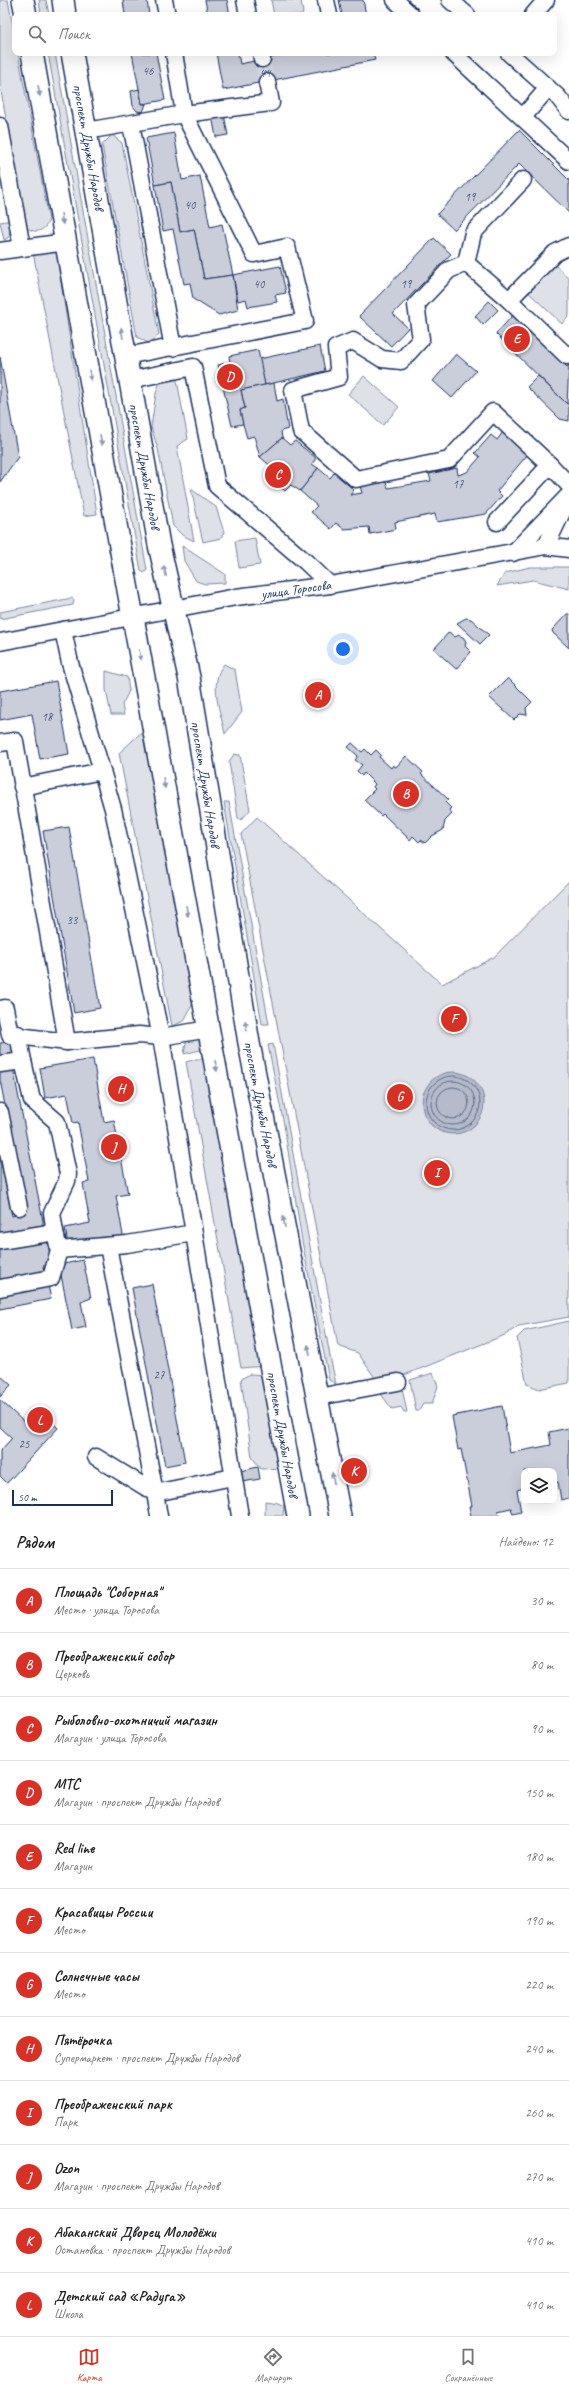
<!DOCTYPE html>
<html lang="ru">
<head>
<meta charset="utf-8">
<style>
	:root { --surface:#fff; --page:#f2f2f2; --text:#202124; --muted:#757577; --line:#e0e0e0; --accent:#d93025 }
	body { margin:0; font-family:Caveat,sans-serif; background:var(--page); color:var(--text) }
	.controls { position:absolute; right:12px; bottom:12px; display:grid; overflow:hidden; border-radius:8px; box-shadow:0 4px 16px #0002 }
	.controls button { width:36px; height:36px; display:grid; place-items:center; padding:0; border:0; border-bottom:1px solid var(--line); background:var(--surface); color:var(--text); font:20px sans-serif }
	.scale { position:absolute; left:12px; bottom:10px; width:101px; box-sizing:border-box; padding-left:4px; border:2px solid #1b2f5e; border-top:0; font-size:11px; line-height:14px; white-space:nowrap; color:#1b2f5e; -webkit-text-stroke:3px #fff; paint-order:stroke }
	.you { position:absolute; left:343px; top:649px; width:14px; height:14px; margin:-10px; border:3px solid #fff; border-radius:50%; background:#1a73e8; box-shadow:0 0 0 6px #1a73e833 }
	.badge { display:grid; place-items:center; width:26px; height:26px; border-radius:50%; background:var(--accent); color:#fff; font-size:13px; font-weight:700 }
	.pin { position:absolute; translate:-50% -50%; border:2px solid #fff; box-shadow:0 1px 4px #0006 }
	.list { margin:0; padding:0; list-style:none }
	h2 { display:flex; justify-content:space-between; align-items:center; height:52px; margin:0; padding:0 16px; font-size:17px }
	h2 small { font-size:13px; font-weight:400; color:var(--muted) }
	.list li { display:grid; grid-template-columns:26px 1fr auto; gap:12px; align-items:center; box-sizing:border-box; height:64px; padding:0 16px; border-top:1px solid var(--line) }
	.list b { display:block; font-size:15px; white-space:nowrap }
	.list p { margin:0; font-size:13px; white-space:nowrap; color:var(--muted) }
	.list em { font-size:13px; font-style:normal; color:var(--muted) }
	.icon { flex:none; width:22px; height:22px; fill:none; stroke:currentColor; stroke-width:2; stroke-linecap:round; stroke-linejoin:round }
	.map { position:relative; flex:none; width:569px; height:1516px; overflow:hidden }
	.search { position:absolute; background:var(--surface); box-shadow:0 4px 16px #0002; left:12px; right:12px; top:12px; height:44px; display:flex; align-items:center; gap:10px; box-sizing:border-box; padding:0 14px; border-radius:8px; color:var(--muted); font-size:15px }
	.sheet { height:820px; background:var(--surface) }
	nav { display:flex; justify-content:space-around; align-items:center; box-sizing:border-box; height:56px; border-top:1px solid var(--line); background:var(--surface); font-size:11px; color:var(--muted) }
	nav a { display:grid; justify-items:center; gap:2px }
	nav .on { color:var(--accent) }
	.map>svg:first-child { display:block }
	.green { fill:#dee1e7; stroke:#7c88a2 }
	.water { fill:#b5bbca; stroke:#77839f }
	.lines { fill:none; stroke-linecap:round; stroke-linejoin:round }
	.shore { stroke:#596789; stroke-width:1 }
	.building { fill:#caceda; stroke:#1b2f5e }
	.minor-tunnel { stroke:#d1d5df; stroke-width:16; stroke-dasharray:16 8; stroke-linecap:butt }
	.minor-casing { stroke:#1b2f5e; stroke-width:19 }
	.major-casing { stroke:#1b2f5e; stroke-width:24 }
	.minor { stroke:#fff; stroke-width:16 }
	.major { stroke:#fff; stroke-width:21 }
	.oneway { fill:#8d97ae }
	.labels { text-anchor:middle; stroke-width:3.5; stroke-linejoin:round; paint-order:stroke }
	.number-label { font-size:12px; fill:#47577d }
	.street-label { font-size:14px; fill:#1b2f5e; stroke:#fff }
</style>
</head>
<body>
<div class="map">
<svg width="569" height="1516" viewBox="0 0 569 1516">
	<rect width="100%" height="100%" fill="#fff"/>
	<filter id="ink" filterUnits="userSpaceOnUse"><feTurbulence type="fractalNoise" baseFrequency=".025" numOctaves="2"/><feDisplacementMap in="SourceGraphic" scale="8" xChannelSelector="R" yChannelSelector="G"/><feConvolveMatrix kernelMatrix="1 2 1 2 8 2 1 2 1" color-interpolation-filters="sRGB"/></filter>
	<g filter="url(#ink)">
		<g class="green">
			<path d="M0,0H8L15,37V53H18L49,220C45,231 36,235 26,227L0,86Z"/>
			<polygon points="39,0 46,0 49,15 41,15"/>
			<polygon points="271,0 301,0 303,13 301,15 274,15"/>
			<polygon points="48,53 55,53 147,570 144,573 141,571"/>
			<polygon points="112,135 122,143 159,334 150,344 137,337 102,145"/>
			<polygon points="12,220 9,237 4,240 0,222"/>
			<polygon points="55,244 97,514 84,516 32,247"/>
			<polygon points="553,263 569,278 569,316 562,324 526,290"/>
			<polygon points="176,375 188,439 177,446 194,541 182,535 173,526 158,449 151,427 156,393 161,379"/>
			<polygon points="364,376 399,407 383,425 348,394"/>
			<polygon points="191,489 216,507 224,532 221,538 203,542"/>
			<polygon points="255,538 260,565 239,568 235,541"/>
			<polygon points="182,546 225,574 225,583 205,584 196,581 184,561"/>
			<polygon points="530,567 569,567 569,589 533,580 497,586 505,573"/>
			<polygon points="72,598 74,601 73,605 0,619 0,612"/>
			<path d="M224,664L235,670L242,712L225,734C221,713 208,683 224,664Z"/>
			<polygon points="106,671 127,677 129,691 122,705 124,715 111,715 106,690"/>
			<polygon points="145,729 193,1003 184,1021 172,1026 119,753"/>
			<polygon points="234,754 240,755 250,810 241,820 238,818 229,762"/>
			<polygon points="224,802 229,802 269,1024 262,1024"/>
			<polygon points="257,817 442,984 494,957 569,881 569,1317 519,1326 505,1335 402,1376 375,1378 358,1353 338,1346 241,834"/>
			<polygon points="206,1035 208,1048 184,1054 187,1037"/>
			<polygon points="273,1044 330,1356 336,1384 329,1380 302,1241 284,1125 268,1045"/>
			<polygon points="196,1059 206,1059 264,1366 241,1368 186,1062"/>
			<polygon points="569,1321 569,1383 539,1389 527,1384 517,1338 524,1331"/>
			<polygon points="433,1373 438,1386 432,1404 423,1404 419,1411 416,1411 410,1380"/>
			<polygon points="250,1374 265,1375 284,1468 261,1469 252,1457 241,1379"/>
			<polygon points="401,1383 407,1412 404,1412 401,1407 392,1409 378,1390"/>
			<polygon points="265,1501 278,1503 284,1506 283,1516 265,1516"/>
		</g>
		<circle class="water" cx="453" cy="1103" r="31"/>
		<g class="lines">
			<g class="shore">
				<circle cx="453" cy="1103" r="27"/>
				<circle cx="453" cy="1103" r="22"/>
				<circle cx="453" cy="1103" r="16"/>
			</g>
		</g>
		<g class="building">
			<polygon points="123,0 147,0 149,15 125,15"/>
			<polygon points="205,0 227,0 230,15 208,15"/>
			<polygon points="339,0 363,0 366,15 342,15"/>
			<polygon points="132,53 156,53 165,100 142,104"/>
			<polygon points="216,53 238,53 240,64 293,53 373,53 375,60 223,90"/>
			<polygon points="139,89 142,104 146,104 143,112 137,111 133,106 131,91"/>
			<polygon points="224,114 228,135 216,137 212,116"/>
			<polygon points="519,130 569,180 569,213 519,164 454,230 437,214"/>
			<polygon points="174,133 182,180 200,176 210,227 222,224 233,275 204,279 194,229 180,232 171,182 155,185 146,138"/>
			<polygon points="171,182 180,232 194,229 204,279 233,275 238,310 219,315 193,299 190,283 184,284 173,229 163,231 155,185"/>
			<polygon points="434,238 451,254 393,314 408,328 391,346 359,316"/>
			<polygon points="280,266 286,293 275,295 277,302 248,307 246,299 238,301 233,275"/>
			<polygon points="489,301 498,310 483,325 475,316"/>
			<polygon points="513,315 567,367 569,364 567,404 496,334"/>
			<polygon points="320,346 325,371 265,385 259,359"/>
			<polygon points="258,350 265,385 241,390 245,408 240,410 243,424 232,426 218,365 230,362 229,356"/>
			<polygon points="456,354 476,371 452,398 433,381"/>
			<polygon points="0,357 18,457 0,482"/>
			<polygon points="538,376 567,404 569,403 569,421 560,419 527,387"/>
			<polygon points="274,383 277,401 283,399 288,429 281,431 282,438 260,457 254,436 247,438 243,424 240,410 245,408 241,390"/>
			<polygon points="503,432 528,454 497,491 502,496 486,514 437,522 435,514 395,522 396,529 370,534 369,527 344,529 336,523 331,529 311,512 317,506 300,491 318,468 330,478 334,473 354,490 350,495 362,493 360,486 386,482 388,488 431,481 429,474 457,468 458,475 467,472 480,457 475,453 491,435 497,440"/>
			<polygon points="282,438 290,445 295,441 316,458 312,464 318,468 300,491 291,485 285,491 267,474 273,468 260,457"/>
			<polygon points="567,614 569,614 569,648 553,633 552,630"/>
			<polygon points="466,618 471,619 489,635 480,644 457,623"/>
			<polygon points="449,632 455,637 459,635 464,638 466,642 465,646 471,652 456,669 434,649"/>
			<polygon points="508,678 532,702 526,708 527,715 520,714 514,720 489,697"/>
			<polygon points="56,681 69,754 40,759 32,714 0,720 0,691"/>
			<polygon points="352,743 362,752 365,749 371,755 376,750 381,755 379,757 391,768 393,765 396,767 406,756 423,772 421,774 448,799 445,802 451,808 449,810 452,814 445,821 443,830 432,836 425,843 421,840 419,842 413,836 410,840 383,814 381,816 364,800 375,789 373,787 375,784 364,773 362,776 357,771 362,765 355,760 358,756 348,747"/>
			<polygon points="69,827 100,1008 74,1013 43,831"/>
			<polygon points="11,1042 13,1054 0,1056 0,1043"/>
			<polygon points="93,1059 104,1122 114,1120 128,1194 116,1196 125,1246 70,1255 65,1228 90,1223 83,1183 89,1182 78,1122 73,1123 67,1094 45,1098 40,1068"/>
			<polygon points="13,1068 43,1221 43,1225 0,1233 0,1157 12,1216 26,1213 0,1080 0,1071"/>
			<polygon points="47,1240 52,1265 43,1266 44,1272 0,1280 0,1249"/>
			<polygon points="83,1260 91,1298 81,1302 86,1327 72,1330 59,1265"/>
			<polygon points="152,1284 185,1462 165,1466 132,1288"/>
			<polygon points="48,1285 51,1299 0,1309 0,1295"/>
			<polygon points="0,1375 11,1385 0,1397"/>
			<polygon points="0,1400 25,1423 38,1409 58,1428 7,1483 0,1476 0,1451 12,1438 0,1427"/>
			<polygon points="502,1406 510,1453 551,1445 549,1432 569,1428 569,1498 561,1500 558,1482 554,1483 554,1471 524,1471 524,1488 517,1490 521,1512 513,1514 511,1508 498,1511 499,1516 471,1516 469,1506 472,1506 461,1449 458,1450 452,1416"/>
			<polygon points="258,1467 260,1479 242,1482 240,1471"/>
		</g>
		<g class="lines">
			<polyline class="minor-tunnel" points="262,59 267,82"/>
			<defs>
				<g id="minor">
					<polyline points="164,0 167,15"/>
					<polyline points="245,0 248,15"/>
					<polyline points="326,0 329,15"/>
					<polyline points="395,0 411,15"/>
					<polyline points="450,0 467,15"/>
					<polyline points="533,15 546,0"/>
					<polyline points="261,53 262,59"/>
					<polyline points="453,53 569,161"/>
					<polyline points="509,53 558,97 569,111"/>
					<polyline points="523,117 548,88"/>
					<polyline points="131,124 173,348"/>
					<polyline points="0,126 22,248"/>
					<polyline points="86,131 184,114 174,53"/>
					<polyline points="569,246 555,253 509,300 466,263 449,270 416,305 421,339 401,361 382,359 353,341 336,348 339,377 293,390 301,431 356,479 449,460 493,412 550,465 569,485"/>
					<polyline points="0,251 66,242"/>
					<polyline points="466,263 473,233 523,180"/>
					<polyline points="509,300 567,356 569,354"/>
					<polyline points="126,356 305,321 287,247 254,254 184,114 271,103 267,82"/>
					<polyline points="130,380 193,367 217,486 306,562 330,585"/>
					<polyline points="497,522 550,465"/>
					<polyline points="546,546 565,506"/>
					<polyline points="513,553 569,495"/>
					<polyline points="0,642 236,597 330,585 546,546 569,549"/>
					<polyline points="0,743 15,741 67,1042"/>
					<polyline points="22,787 102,771 70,663 63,630"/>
					<polyline points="0,1009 5,1008 10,1035 67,1042 139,1035 161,1037 209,1029"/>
					<polyline points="23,1061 32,1100 57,1122 68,1174 67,1181 52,1213 55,1232"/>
					<polyline points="0,1064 23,1061 18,1034"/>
					<polyline points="0,1112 19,1207"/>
					<polyline points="194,1233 240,1516"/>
					<polyline points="0,1241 55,1232 59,1250 127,1244 194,1233 161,1037 113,809 102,771"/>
					<polyline points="108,1246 155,1493 233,1477"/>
					<polyline points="0,1288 51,1278 59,1250"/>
					<polyline points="318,1397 398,1382"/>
					<polyline points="96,1457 155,1493 159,1516"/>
				</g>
				<g id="major">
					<polyline points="23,0 26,15"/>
					<polyline points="63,0 65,15"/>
					<polyline points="32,53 121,552 298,1516"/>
					<polyline points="72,53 159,545 189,677 249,1043 340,1516"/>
				</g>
			</defs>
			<use href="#minor" class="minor-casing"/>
			<use href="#major" class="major-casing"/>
			<use href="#minor" class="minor"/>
			<use href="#major" class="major"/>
		</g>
		<defs><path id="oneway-solid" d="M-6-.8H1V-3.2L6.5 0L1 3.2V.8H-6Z"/></defs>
		<g class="oneway">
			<use href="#oneway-solid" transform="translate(39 91) rotate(80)"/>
			<use href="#oneway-solid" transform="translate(62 219) rotate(80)"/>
			<use href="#oneway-solid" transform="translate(122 333) rotate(-100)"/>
			<use href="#oneway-solid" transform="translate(90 375) rotate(80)"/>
			<use href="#oneway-solid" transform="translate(101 440) rotate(80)"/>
			<use href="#oneway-solid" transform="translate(165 571) rotate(-103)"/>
			<use href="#oneway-solid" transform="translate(140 655) rotate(81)"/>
			<use href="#oneway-solid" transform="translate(164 783) rotate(80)"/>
			<use href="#oneway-solid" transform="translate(187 911) rotate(80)"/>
			<use href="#oneway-solid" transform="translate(246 1026) rotate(-99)"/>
			<use href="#oneway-solid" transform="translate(216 1066) rotate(80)"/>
			<use href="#oneway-solid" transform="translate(284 1222) rotate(-101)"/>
			<use href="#oneway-solid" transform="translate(309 1350) rotate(-101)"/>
			<use href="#oneway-solid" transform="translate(333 1478) rotate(-100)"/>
		</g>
	</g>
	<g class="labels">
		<g class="number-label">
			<text x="148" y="75">46</text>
			<text x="265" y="77">44</text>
			<text x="470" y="201">19</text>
			<text x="190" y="209">40</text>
			<text x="259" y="288">40</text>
			<text x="406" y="288">19</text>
			<text x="458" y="488">17</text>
			<text x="47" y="721">18</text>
			<text x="72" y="924">33</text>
			<text x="159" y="1379">27</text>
			<text x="24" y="1448">25</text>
		</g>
		<g class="street-label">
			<text transform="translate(89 147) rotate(80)" y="5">проспект Дружбы Народов</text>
			<text transform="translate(145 466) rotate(80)" y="5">проспект Дружбы Народов</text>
			<text transform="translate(296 589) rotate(-8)" y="5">улица Торосова</text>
			<text transform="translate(206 784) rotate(81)" y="5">проспект Дружбы Народов</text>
			<text transform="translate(261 1104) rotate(79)" y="5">проспект Дружбы Народов</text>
			<text transform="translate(283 1434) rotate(80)" y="5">проспект Дружбы Народов</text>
		</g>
	</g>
</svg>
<div class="controls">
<button><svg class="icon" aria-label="layers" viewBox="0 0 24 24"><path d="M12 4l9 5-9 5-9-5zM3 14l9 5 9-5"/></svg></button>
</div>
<div class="scale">50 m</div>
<div class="you"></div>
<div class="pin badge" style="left:318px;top:695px">A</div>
<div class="pin badge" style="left:406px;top:794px">B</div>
<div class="pin badge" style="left:278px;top:475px">C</div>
<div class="pin badge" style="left:230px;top:377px">D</div>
<div class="pin badge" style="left:517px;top:339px">E</div>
<div class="pin badge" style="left:454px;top:1019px">F</div>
<div class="pin badge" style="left:400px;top:1097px">G</div>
<div class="pin badge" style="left:121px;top:1089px">H</div>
<div class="pin badge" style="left:437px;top:1173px">I</div>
<div class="pin badge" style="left:114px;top:1147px">J</div>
<div class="pin badge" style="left:354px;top:1471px">K</div>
<div class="pin badge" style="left:40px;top:1420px">L</div>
<div class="search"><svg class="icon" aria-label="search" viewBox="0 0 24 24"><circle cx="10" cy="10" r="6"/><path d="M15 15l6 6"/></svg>Поиск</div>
</div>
<section class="sheet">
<h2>Рядом<small>Найдено: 12</small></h2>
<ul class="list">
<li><span class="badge">A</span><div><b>Площадь &quot;Соборная&quot;</b><p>Место · улица Торосова</p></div><em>30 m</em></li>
<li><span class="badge">B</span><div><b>Преображенский собор</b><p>Церковь</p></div><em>80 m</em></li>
<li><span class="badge">C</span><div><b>Рыболовно-охотничий магазин</b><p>Магазин · улица Торосова</p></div><em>90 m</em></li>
<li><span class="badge">D</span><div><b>МТС</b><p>Магазин · проспект Дружбы Народов</p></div><em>150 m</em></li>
<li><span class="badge">E</span><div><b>Red line</b><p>Магазин</p></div><em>180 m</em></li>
<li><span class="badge">F</span><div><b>Красавицы России</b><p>Место</p></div><em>190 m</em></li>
<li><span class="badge">G</span><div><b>Солнечные часы</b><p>Место</p></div><em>220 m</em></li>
<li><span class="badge">H</span><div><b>Пятёрочка</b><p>Супермаркет · проспект Дружбы Народов</p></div><em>240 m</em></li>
<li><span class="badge">I</span><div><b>Преображенский парк</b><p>Парк</p></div><em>260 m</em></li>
<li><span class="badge">J</span><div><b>Ozon</b><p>Магазин · проспект Дружбы Народов</p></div><em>270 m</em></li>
<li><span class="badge">K</span><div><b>Абаканский Дворец Молодёжи</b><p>Остановка · проспект Дружбы Народов</p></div><em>410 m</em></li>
<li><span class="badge">L</span><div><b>Детский сад «Радуга»</b><p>Школа</p></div><em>410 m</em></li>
</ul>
</section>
<nav>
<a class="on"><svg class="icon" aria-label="map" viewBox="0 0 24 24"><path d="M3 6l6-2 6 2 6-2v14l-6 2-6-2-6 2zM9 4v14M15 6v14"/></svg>Карта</a>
<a><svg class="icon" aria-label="directions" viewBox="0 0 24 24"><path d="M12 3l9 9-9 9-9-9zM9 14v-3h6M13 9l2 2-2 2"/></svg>Маршрут</a>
<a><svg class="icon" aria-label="saved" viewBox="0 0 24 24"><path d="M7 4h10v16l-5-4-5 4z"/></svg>Сохранённые</a>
</nav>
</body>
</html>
